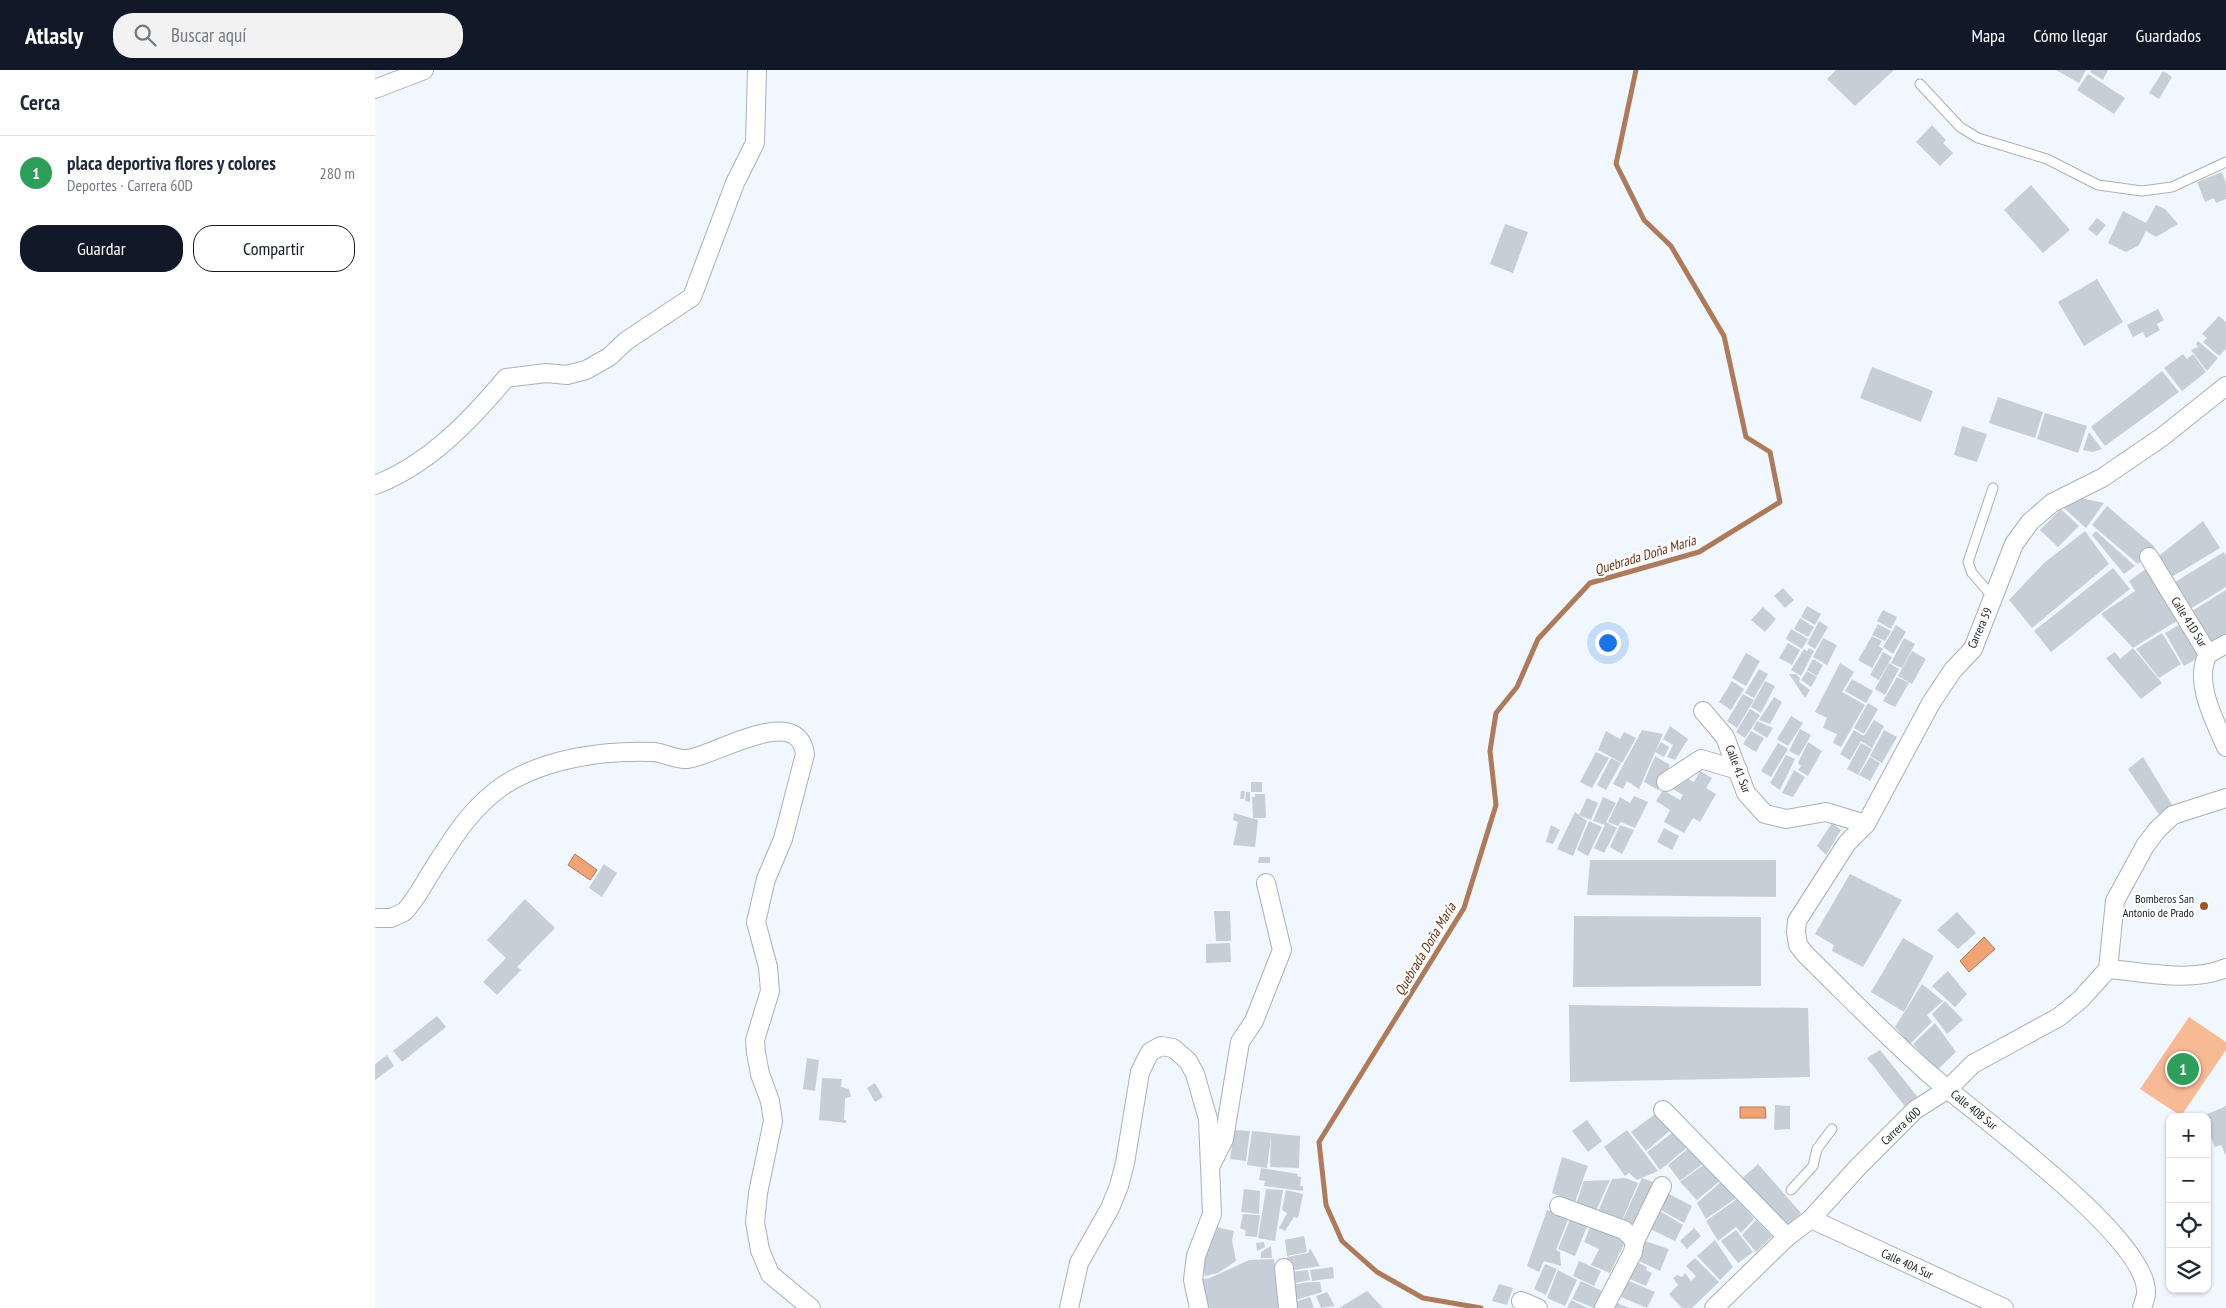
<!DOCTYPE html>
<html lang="es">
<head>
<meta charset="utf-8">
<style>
	:root { --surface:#fff; --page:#f2f2f3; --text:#1f2937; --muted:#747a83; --line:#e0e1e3; --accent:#111827 }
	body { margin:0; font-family:"PT Sans Narrow",sans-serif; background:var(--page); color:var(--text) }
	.controls { position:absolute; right:15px; bottom:15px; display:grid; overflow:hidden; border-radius:10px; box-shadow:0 1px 4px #0004 }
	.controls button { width:45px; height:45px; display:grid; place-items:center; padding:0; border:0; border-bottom:1px solid var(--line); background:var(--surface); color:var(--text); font:25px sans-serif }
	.you { position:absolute; left:1232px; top:572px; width:18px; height:18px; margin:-12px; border:4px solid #fff; border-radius:50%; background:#1a73e8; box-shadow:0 0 0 8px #1a73e833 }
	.badge { display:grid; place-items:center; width:32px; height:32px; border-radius:50%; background:var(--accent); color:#fff; font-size:16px; font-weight:700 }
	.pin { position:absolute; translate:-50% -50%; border:2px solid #fff; box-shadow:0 1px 5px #0006 }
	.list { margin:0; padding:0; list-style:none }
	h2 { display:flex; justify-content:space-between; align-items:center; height:65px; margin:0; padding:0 20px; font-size:21px }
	h2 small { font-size:16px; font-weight:400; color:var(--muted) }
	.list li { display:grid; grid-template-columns:32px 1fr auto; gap:15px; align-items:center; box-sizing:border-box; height:75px; padding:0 20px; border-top:1px solid var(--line) }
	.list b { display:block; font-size:19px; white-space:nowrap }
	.list p { margin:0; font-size:16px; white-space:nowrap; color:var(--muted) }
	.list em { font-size:16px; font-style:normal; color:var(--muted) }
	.actions { display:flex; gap:10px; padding:15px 20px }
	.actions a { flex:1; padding:11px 0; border:1px solid var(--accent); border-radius:20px; text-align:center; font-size:18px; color:var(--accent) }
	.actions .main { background:var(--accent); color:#fff }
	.icon { flex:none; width:28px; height:28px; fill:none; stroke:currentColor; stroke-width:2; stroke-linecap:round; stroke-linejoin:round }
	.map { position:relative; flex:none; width:1851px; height:1238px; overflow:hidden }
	header { display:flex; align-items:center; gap:30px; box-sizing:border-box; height:70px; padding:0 25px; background:var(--accent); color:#fff }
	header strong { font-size:24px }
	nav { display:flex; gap:28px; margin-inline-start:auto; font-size:18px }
	.search { width:350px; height:45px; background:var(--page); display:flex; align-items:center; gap:12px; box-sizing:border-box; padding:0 18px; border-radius:20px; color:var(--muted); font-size:19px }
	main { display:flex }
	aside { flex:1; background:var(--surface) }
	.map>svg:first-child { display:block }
	.green { fill:#f8ba94 }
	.water { fill:#f1a373; stroke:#af7a59 }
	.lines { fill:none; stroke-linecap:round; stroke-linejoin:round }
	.stream { stroke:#af7a59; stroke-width:5 }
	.building { fill:#c6cfd7 }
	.lane-casing { stroke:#a8b1b9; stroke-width:11 }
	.street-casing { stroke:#a8b1b9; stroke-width:20 }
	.lane { stroke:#fff; stroke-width:9 }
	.street { stroke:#fff; stroke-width:18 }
	.poi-dot { fill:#9a5628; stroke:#fff; stroke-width:2 }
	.labels { text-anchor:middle; stroke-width:4.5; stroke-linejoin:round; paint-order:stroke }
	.street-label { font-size:12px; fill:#161a1c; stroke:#fff }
	.poi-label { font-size:12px; fill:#161a1c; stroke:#fff; text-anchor:end }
	.water-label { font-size:14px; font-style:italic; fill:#673512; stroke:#fff }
</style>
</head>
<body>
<header>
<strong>Atlasly</strong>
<div class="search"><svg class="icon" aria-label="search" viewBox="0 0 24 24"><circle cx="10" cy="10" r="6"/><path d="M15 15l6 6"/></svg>Buscar aquí</div>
<nav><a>Mapa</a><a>Cómo llegar</a><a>Guardados</a></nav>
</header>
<main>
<aside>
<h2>Cerca<small></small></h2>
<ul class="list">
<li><span class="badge" style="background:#2e9e5b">1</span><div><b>placa deportiva flores y colores</b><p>Deportes · Carrera 60D</p></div><em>280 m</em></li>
</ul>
<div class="actions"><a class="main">Guardar</a><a>Compartir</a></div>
</aside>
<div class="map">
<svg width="1851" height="1238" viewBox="0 0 1851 1238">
	<rect width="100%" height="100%" fill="#f0f7fe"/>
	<polygon class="green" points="1814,947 1851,972 1851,980 1806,1046 1765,1019"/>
	<g class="water">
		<polygon points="200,784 222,800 215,810 193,795"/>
		<polygon points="1609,867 1620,879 1594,902 1585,891"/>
		<polygon points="1365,1037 1390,1037 1391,1048 1365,1048"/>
	</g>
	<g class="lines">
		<polyline class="stream" points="1106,1238 1048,1228 1002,1202 967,1171 951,1135 944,1072 1089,838 1121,735 1115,681 1121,643 1142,617 1163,569 1215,513 1324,482 1405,432 1395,382 1371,367 1349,266 1296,176 1269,150 1241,94 1261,0"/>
	</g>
	<g class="building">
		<polygon points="1461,0 1519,0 1480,36 1452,9"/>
		<polygon points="1681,0 1711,0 1704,13"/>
		<polygon points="1716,0 1733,0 1728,10 1715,2"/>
		<polygon points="1788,1 1797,7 1784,29 1774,23"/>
		<polygon points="1713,4 1750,28 1739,44 1702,20"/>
		<polygon points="1557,55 1571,70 1568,73 1578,83 1565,96 1541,72"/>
		<polygon points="1847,102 1851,113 1851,129 1841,133 1839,128 1830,132 1822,112"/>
		<polygon points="1656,115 1695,160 1668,183 1629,140"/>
		<polygon points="1781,135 1790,139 1803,154 1781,167 1771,161 1764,175 1751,182 1733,173 1748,141 1771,153"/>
		<polygon points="1722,148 1731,155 1722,166 1713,159"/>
		<polygon points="1130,154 1153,162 1138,203 1115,194"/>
		<polygon points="1722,209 1748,252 1709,276 1683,232"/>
		<polygon points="1783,239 1789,250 1782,254 1785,260 1771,268 1768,262 1758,267 1752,255"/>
		<polygon points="1844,246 1851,252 1851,279 1844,286 1828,272 1832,268 1827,264"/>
		<polygon points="1823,271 1843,288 1832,301 1816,280 1823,277 1821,274"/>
		<polygon points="1808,284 1812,289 1818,284 1831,302 1807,321 1789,298"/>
		<polygon points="1497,297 1558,321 1546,352 1485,328"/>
		<polygon points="1787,301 1804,322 1730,376 1716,357"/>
		<polygon points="1623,327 1668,342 1660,368 1614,353"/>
		<polygon points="1670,343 1712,356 1703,383 1662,369"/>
		<polygon points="1587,356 1612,364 1602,392 1579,385"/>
		<polygon points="1714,362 1727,379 1718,382 1708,380"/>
		<polygon points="1706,428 1729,433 1711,458 1689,438"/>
		<polygon points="1732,436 1780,477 1763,494 1717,455"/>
		<polygon points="1686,439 1704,456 1683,477 1665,460"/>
		<polygon points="1828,451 1845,478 1795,508 1780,489"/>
		<polygon points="1710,461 1734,494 1657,558 1634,530 1669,493"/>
		<polygon points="1721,461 1760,496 1749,504 1717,465"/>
		<polygon points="1849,482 1851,486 1851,517 1815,539 1800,512"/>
		<polygon points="1775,496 1805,549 1758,578 1726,544 1760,521 1754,511"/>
		<polygon points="1738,498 1755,519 1676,582 1659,561"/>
		<polygon points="1408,518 1419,530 1410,538 1399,526"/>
		<polygon points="1851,520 1851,572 1841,578 1817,541"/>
		<polygon points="1432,536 1446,544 1440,555 1426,547"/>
		<polygon points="1388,537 1401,549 1390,562 1376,550"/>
		<polygon points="1508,540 1522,547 1516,559 1502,551"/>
		<polygon points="1425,548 1439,557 1433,567 1419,559"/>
		<polygon points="1444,551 1453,557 1440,579 1432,574"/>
		<polygon points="1811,551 1830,584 1809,596 1790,563"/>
		<polygon points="1503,554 1516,561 1510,571 1497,565"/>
		<polygon points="1521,555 1531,562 1518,584 1508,577"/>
		<polygon points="1416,559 1433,569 1427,579 1411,569"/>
		<polygon points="1787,563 1806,594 1784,608 1761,579"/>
		<polygon points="1497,566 1507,571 1504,576 1508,579 1497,598 1483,590"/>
		<polygon points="1448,568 1462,575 1452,595 1438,587"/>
		<polygon points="1529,568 1540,574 1527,598 1516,593"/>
		<polygon points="1413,573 1425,580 1417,595 1404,588"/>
		<polygon points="1434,578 1439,581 1426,606 1416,600 1429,579 1432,581"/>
		<polygon points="1758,578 1787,613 1766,629 1731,588 1740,582 1745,589"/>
		<polygon points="1537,581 1551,589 1537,614 1523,606"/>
		<polygon points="1508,582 1517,587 1504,610 1495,605"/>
		<polygon points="1371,583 1385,591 1371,616 1357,608"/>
		<polygon points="1438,589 1448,595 1442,606 1432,600"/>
		<polygon points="1465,593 1479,602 1467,622 1490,635 1466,677 1458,673 1462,664 1448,658 1452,648 1440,642"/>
		<polygon points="1514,593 1524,599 1510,625 1500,619"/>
		<polygon points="1384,599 1393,604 1379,628 1370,623"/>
		<polygon points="1432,601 1442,607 1436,617 1426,610"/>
		<polygon points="1414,604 1421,604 1425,608 1424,612 1435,620 1430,628"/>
		<polygon points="1522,607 1534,613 1520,637 1508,631"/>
		<polygon points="1477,609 1498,621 1491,633 1470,621"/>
		<polygon points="1357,611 1369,619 1356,640 1344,632"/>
		<polygon points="1390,611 1400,616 1386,643 1376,637"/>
		<polygon points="1368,624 1379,630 1362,658 1352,651"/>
		<polygon points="1399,627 1407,632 1395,654 1384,650"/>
		<polygon points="1493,633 1503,639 1489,664 1479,658"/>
		<polygon points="1375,639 1385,645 1370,668 1361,662"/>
		<polygon points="1416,646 1428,653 1413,676 1402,669"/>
		<polygon points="1499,650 1509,656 1497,678 1486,671 1475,690 1465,684 1479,660 1489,666"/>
		<polygon points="1382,651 1398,658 1392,668 1378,659"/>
		<polygon points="1295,656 1313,669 1300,690 1292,687 1298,675 1288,669"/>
		<polygon points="1425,659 1436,665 1424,686 1414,681"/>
		<polygon points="1267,660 1288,664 1264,719 1252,711 1248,719 1238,714"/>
		<polygon points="1509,660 1522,667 1507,693 1495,686"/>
		<polygon points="1231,661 1245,669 1249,662 1261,668 1247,693 1223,680"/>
		<polygon points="1376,661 1389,668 1381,682 1368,674"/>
		<polygon points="1286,672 1294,677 1289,687 1280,682"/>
		<polygon points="1433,672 1447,681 1433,706 1423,700 1426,696 1423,693"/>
		<polygon points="1403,673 1413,679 1396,707 1386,701"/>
		<polygon points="1486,673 1497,679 1483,705 1472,699"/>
		<polygon points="1221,682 1234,688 1217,718 1205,712"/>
		<polygon points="1411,685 1420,689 1405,720 1395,713"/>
		<polygon points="1280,686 1295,695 1283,720 1269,712"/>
		<polygon points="1495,687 1505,693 1495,711 1484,705"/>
		<polygon points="1768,687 1799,738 1785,746 1753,699"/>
		<polygon points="1236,688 1246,693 1231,720 1222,715"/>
		<polygon points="1419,700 1430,707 1418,727 1407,723"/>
		<polygon points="1325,701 1337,708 1331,718 1341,724 1325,752 1318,748 1309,763 1289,752 1295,740 1281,731 1288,720 1305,730 1308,725 1298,719 1307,705 1319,712"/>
		<rect x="876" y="712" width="11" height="10"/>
		<polygon points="866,721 870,721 869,729 865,729"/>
		<polygon points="871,722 875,722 875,732 870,731"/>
		<polygon points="880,724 890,724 891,748 878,748 877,727 880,727"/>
		<polygon points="1259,726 1273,732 1260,758 1246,752 1243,756 1233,752 1245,727 1255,733"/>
		<polygon points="1228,727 1241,733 1231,752 1242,758 1229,783 1219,778 1230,755 1218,751"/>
		<polygon points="1212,728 1223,733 1216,750 1204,745"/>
		<polygon points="1200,742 1212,751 1198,786 1182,779"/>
		<polygon points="859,743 883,750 880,777 858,775 863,752 858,750"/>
		<polygon points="1214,751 1227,757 1213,786 1202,780"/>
		<polygon points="1457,753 1466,760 1451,785 1442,776"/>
		<polygon points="1176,755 1185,760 1178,774 1171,772"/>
		<polygon points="1245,755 1259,760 1247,784 1235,777"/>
		<polygon points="1289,758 1304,766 1297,780 1282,772"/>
		<polygon points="884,787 895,787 895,793 883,793"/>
		<polygon points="1215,790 1401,790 1401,827 1212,825"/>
		<polygon points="229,794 242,803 227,827 214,818"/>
		<polygon points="1475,804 1527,830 1488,897 1457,881 1459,875 1440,864"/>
		<polygon points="150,829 180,858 142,897 146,900 122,925 108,912 131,888 112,870"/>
		<polygon points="839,841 855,841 856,871 841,871"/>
		<polygon points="1582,842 1601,863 1583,879 1562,860"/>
		<polygon points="1199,846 1386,847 1386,916 1198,917"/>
		<polygon points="1528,868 1559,886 1529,942 1496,922"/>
		<polygon points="855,873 856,892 831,893 831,874"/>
		<polygon points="1573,901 1592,924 1580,937 1557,916"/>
		<polygon points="1547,914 1568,931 1552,945 1557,952 1535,974 1520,957"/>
		<polygon points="1570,931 1588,950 1572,964 1557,944"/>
		<polygon points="1194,935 1433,938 1435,1007 1195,1012"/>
		<polygon points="62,946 71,957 27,992 18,981"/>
		<polygon points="1560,953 1581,982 1561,1001 1538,974"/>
		<polygon points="1505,980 1545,1030 1532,1039 1492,988"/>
		<polygon points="12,985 19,996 0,1010 0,994"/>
		<polygon points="432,988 444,990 440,1021 428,1019"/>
		<polygon points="447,1008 467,1009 466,1017 474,1019 476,1027 470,1028 469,1050 471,1050 471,1053 444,1050"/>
		<polygon points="500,1013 508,1027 500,1032 492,1018"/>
		<polygon points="1400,1035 1415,1036 1415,1059 1399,1060"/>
		<polygon points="1851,1036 1851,1086 1846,1075 1840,1077 1832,1058 1832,1047 1826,1047"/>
		<polygon points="1284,1041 1298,1058 1271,1081 1256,1062"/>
		<polygon points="1212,1050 1227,1071 1213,1082 1197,1061"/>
		<polygon points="859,1060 875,1061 871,1091 855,1089"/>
		<polygon points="1252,1060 1283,1101 1262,1110 1254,1103 1250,1106 1229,1077"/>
		<polygon points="1301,1060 1315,1075 1285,1100 1272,1082"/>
		<polygon points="877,1061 925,1066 924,1098 895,1097 896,1067 892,1098 872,1095"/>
		<polygon points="1315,1077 1330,1092 1305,1111 1293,1095"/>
		<polygon points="1187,1087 1213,1096 1200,1132 1177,1123"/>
		<polygon points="1331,1093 1346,1110 1322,1130 1305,1112"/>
		<polygon points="1383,1094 1426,1143 1411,1158 1364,1111"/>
		<polygon points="886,1098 923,1104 922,1106 926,1107 925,1116 928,1116 928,1121 889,1116 890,1111 884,1110"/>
		<polygon points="1251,1108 1263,1113 1246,1153 1222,1144 1237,1109"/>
		<polygon points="1267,1108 1278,1112 1258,1158 1246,1154"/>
		<polygon points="1235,1110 1220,1143 1201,1134 1209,1111"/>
		<polygon points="1347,1111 1361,1128 1331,1149 1322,1133"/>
		<polygon points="869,1119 885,1121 884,1144 866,1142"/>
		<polygon points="891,1119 908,1120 900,1171 883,1168"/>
		<polygon points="911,1120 928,1124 923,1148 919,1147 910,1161 904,1158 912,1143 907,1140"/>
		<polygon points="1290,1122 1317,1136 1309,1153 1284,1139"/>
		<polygon points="1362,1129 1379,1149 1366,1163 1361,1157 1343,1171 1331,1151"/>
		<polygon points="1172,1140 1194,1147 1181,1180 1185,1182 1186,1196 1169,1191 1164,1202 1152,1196"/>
		<polygon points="1283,1140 1308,1155 1300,1171 1273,1158"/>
		<polygon points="868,1144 885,1145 882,1167 870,1166 871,1161 865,1158"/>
		<polygon points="1196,1147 1213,1154 1200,1186 1183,1179"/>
		<polygon points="1381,1150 1397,1166 1381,1182 1367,1165"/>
		<polygon points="1216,1155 1250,1172 1235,1203 1216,1195 1224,1179 1209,1172"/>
		<polygon points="841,1157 859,1161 857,1170 861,1191 843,1203 830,1206 828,1198 831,1172"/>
		<polygon points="1319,1158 1326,1166 1312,1179 1305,1171"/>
		<polygon points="1361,1160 1378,1182 1363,1193 1346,1171"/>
		<polygon points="929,1166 932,1182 912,1186 910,1170"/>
		<polygon points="1267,1170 1294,1179 1285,1201 1258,1188"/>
		<polygon points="1340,1170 1358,1197 1345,1210 1322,1186"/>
		<polygon points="889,1172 890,1177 882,1181 881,1173"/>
		<polygon points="896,1176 897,1188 886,1188 886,1182"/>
		<polygon points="935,1178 945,1196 914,1201 912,1187 933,1183"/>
		<polygon points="1320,1188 1344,1212 1317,1238 1307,1238 1294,1224 1303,1215 1298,1208 1302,1205 1307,1207 1310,1203 1316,1211 1321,1206 1311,1196"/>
		<polygon points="899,1189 906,1238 830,1238 831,1226 822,1225 822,1210 835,1208 874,1190"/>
		<polygon points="1256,1189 1272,1197 1271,1200 1277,1203 1271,1216 1248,1206"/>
		<polygon points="1204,1191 1226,1201 1219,1216 1198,1206"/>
		<polygon points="1170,1194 1182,1199 1171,1225 1159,1219"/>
		<polygon points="958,1197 959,1208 937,1211 935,1200"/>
		<polygon points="933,1200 935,1210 916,1214 915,1202"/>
		<polygon points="1183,1200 1202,1210 1190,1236 1172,1228"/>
		<polygon points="1247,1208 1280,1222 1272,1238 1239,1224"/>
		<polygon points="1206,1211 1227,1221 1219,1238 1197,1229"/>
		<polygon points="935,1212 945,1212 947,1222 918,1231 915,1215"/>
		<polygon points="1124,1214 1138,1218 1132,1235 1117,1231"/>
		<polygon points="992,1221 1008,1238 964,1238"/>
		<polygon points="952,1222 960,1236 946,1238 941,1226"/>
		<polygon points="935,1227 939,1238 918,1238 917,1233"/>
		<polygon points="1196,1230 1213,1238 1192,1238"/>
		<polygon points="1239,1232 1255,1238 1237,1238"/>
	</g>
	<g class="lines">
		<defs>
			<g id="lane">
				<polyline points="1545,14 1585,57 1603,68 1672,89 1723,115 1767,121 1797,117 1851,92"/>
				<polyline points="1618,418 1593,492 1597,503 1618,527"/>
				<polyline points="1416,1120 1438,1096 1442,1079 1457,1059"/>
			</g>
			<g id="street">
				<polyline points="0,19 49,0"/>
				<path d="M0,415C53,395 95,351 131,308L171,303L192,305L211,300L234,287L251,271L317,227L360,113L380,73L382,0"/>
				<path d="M1774,487L1833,584C1818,612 1840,651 1851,677"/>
				<polyline points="1833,584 1851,574"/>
				<polyline points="1328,641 1350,667 1371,723 1390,744 1411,749 1451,742 1491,754"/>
				<polyline points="1291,712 1326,689 1363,700"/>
				<path d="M0,848H16L29,842C40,831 47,817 55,804C76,771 95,738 129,715C171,688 230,680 279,682C290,683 301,690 312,689C340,686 423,632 430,684L408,769L391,809L381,852L393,897L395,921L380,970L381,983L385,1004L395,1031L398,1051L383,1123L380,1152L385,1180L395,1204L436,1238"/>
				<path d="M1733,899C1770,902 1815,913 1851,898"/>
				<polyline points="1288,1040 1412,1167"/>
				<polyline points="836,1095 849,1069 865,972 879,951 907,880 891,813"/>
				<polyline points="1184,1136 1249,1160 1260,1171"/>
				<polyline points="1436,1149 1629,1238"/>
				<polyline points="909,1198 913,1238"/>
				<polyline points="1146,1231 1163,1238"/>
				<polyline points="694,1238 704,1193 735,1138 744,1116 750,1093 765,1002 775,982 786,976 798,978 813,991 820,1004 833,1049 837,1144 821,1186 818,1210 824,1238"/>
				<polyline points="1229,1238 1258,1182 1260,1171 1287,1116"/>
				<polyline points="1339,1238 1412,1167 1436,1149 1483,1097 1540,1040 1573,1019 1598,994 1684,947 1706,929 1733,899 1740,831 1770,776 1782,760 1798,745 1851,728"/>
				<path d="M1767,1238C1768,1234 1771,1228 1771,1223C1774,1167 1594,1040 1551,1001C1509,964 1471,924 1431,885L1423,875L1421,862L1422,851L1472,773L1491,754L1556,633L1578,600L1598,579L1639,474L1655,452L1677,433L1727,408L1787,367L1851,316"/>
			</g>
		</defs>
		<use href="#lane" class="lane-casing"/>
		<use href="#street" class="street-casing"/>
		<use href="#lane" class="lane"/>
		<use href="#street" class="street"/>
	</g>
	<circle class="poi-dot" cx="1829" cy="836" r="5"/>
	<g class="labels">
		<g class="street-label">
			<text transform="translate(1814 552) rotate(58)" y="4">Calle 41D Sur</text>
			<text transform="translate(1605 558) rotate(-66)" y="4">Carrera 59</text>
			<text transform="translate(1363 699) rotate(69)" y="4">Calle 41 Sur</text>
			<text transform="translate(1599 1040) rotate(39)" y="4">Calle 40B Sur</text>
			<text transform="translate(1526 1056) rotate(-43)" y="4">Carrera 60D</text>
			<text transform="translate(1532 1194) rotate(25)" y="4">Calle 40A Sur</text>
		</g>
		<g class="poi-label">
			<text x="1819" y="833">Bomberos San<tspan x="1819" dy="14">Antonio de Prado</tspan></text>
		</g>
		<g class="water-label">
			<text transform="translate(1270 485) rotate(-17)" y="5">Quebrada Doña María</text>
			<text transform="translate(1050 879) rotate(-59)" y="5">Quebrada Doña María</text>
		</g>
	</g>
</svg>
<div class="controls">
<button>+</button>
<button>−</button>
<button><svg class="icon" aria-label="locate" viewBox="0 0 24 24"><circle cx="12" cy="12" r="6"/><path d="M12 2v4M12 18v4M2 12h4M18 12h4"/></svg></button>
<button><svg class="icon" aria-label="layers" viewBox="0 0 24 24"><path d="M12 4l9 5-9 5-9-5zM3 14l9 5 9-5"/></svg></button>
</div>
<div class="you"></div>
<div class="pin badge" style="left:1808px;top:999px;background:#2e9e5b">1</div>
</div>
</main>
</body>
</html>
